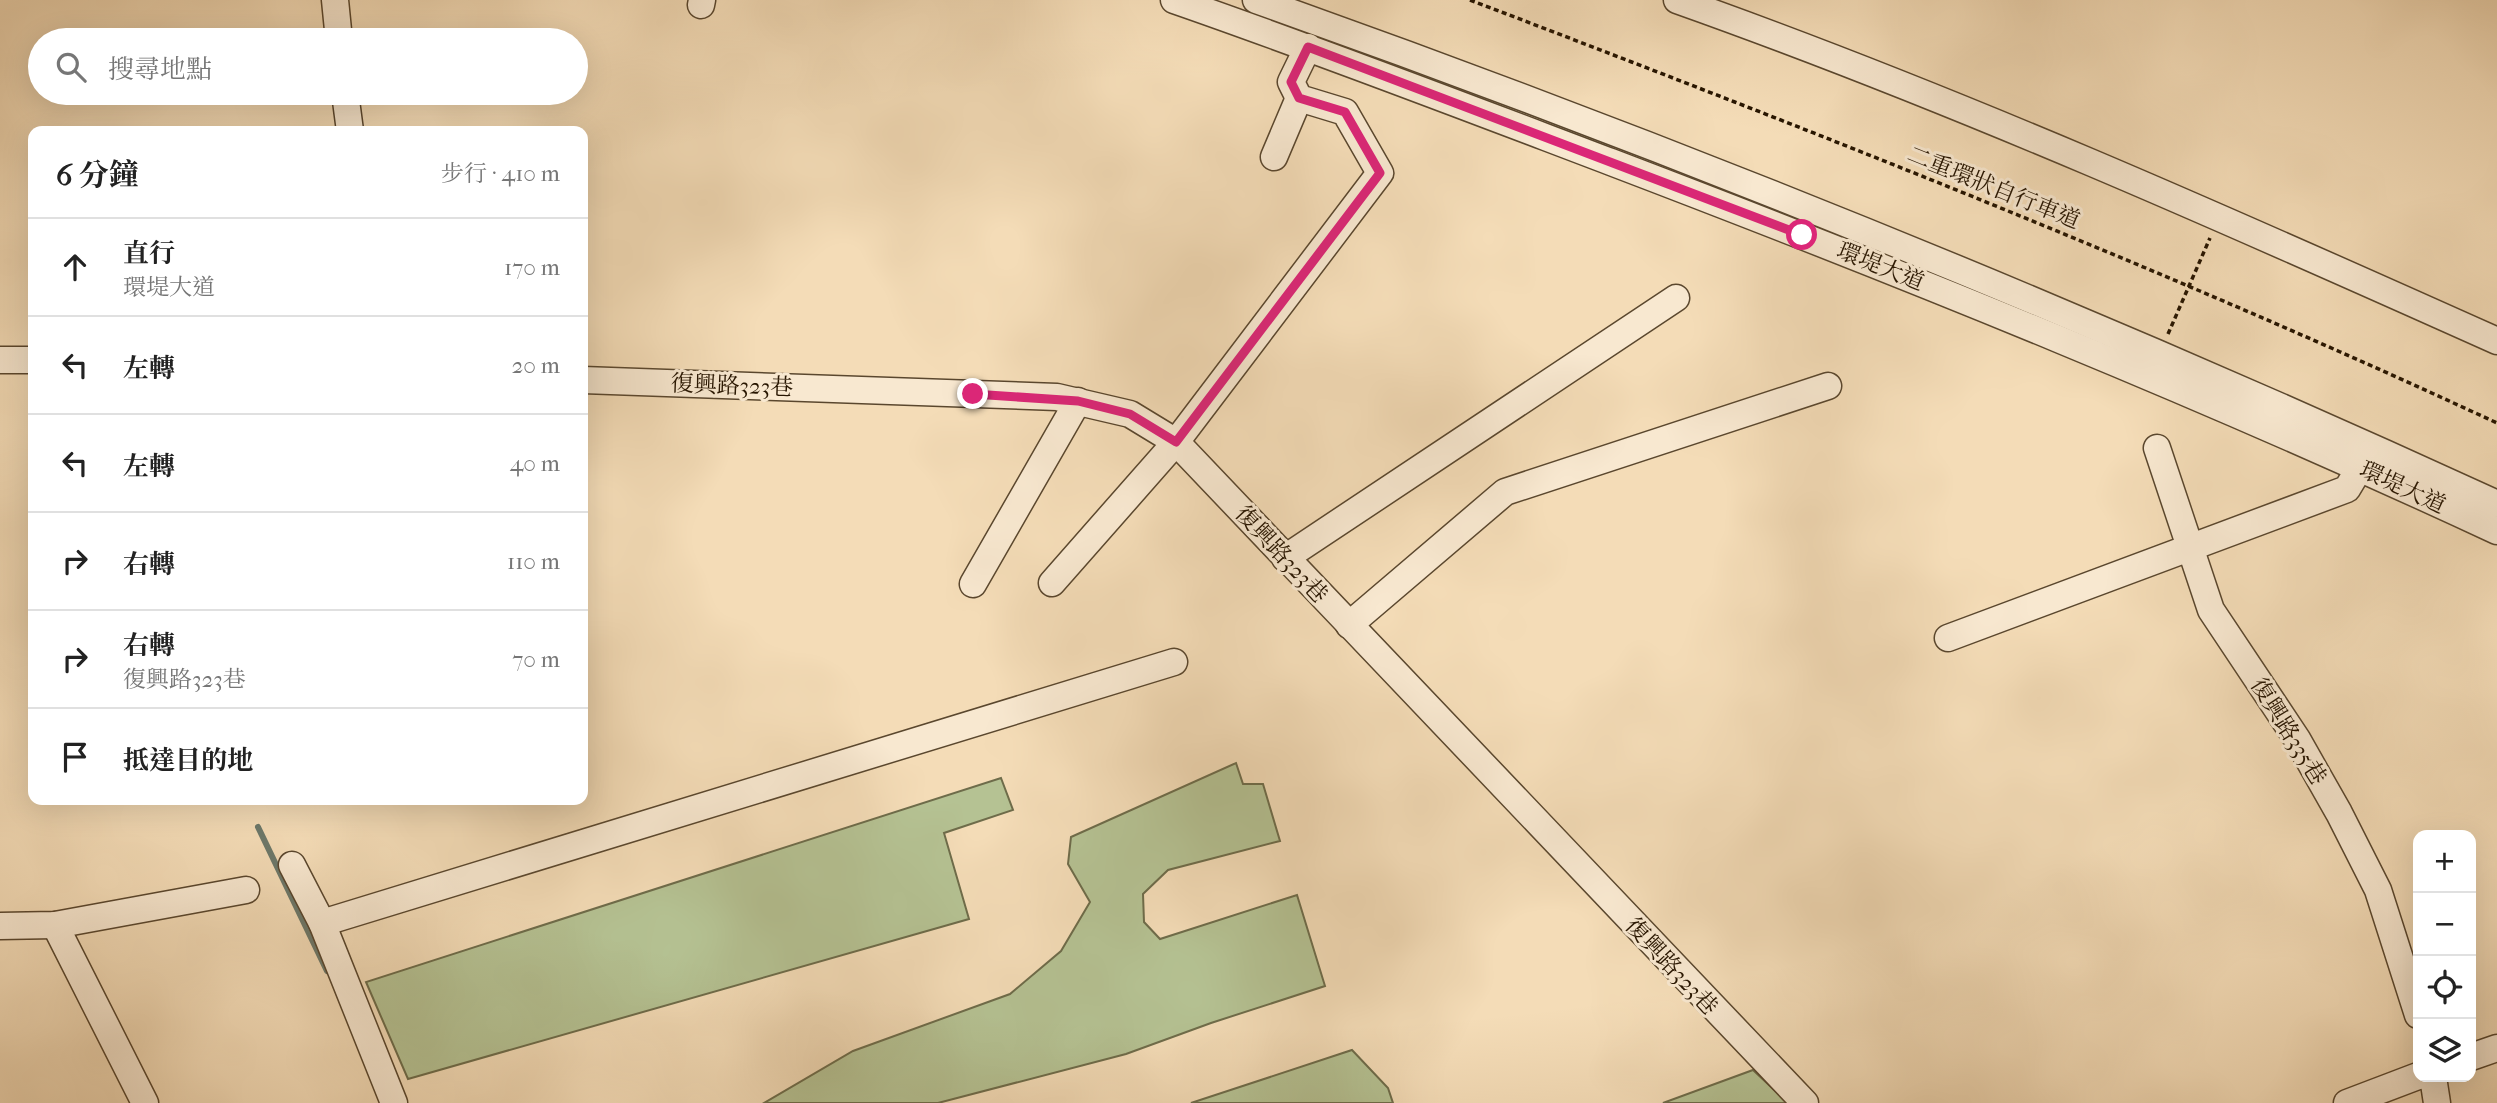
<!DOCTYPE html>
<html lang="zh-TW">
<head>
<meta charset="utf-8">
<style>
	:root { --surface:#fff; --page:#f6f6f6; --text:#222; --muted:#767676; --line:#e0e0e0 }
	body { margin:0; font-family:"IM FELL French Canon","Noto Serif TC",serif; background:var(--page); color:var(--text) }
	.controls { position:absolute; right:21px; bottom:21px; display:grid; overflow:hidden; border-radius:14px; box-shadow:0 7px 28px #0002 }
	.controls button { width:63px; height:63px; display:grid; place-items:center; padding:0; border:0; border-bottom:2px solid var(--line); background:var(--surface); color:var(--text); font:35px sans-serif }
	.stop { position:absolute; width:21px; height:21px; margin:-16px; border:5px solid #db2777; border-radius:50%; background:#fff }
	.stop.end { background:#db2777; border-color:#fff; box-shadow:0 2px 7px #0008 }
	.list { margin:0; padding:0; list-style:none }
	h2 { display:flex; justify-content:space-between; align-items:center; height:91px; margin:0; padding:0 28px; font-size:30px }
	h2 small { font-size:23px; font-weight:400; color:var(--muted) }
	.list li { display:grid; grid-template-columns:46px 1fr auto; gap:21px; align-items:center; box-sizing:border-box; height:98px; padding:0 28px; border-top:2px solid var(--line) }
	.list b { display:block; font-size:26px; white-space:nowrap }
	.list p { margin:0; font-size:23px; white-space:nowrap; color:var(--muted) }
	.list em { font-size:23px; font-style:normal; color:var(--muted) }
	.icon { flex:none; width:38px; height:38px; fill:none; stroke:currentColor; stroke-width:2; stroke-linecap:round; stroke-linejoin:round }
	.map { position:relative; flex:none; width:2497px; height:1103px; overflow:hidden }
	.search { position:absolute; background:var(--surface); box-shadow:0 7px 28px #0002; left:28px; top:28px; width:560px; height:77px; display:flex; align-items:center; gap:18px; box-sizing:border-box; padding:0 24px; border-radius:38px; color:var(--muted); font-size:26px }
	.panel { position:absolute; background:var(--surface); box-shadow:0 7px 28px #0002; left:28px; top:126px; width:560px; height:679px; border-radius:14px }
	.map>svg:first-child { display:block }
	.green { fill:#b5c293; stroke:#6e6c4a; stroke-width:2 }
	.lines { fill:none; stroke-linecap:round; stroke-linejoin:round }
	.stream { stroke:#6d796b; stroke-width:6 }
	.minor-casing { stroke:#5a472e; stroke-width:29 }
	.path { stroke:#271500; stroke-width:3.5; stroke-dasharray:5 3.5; stroke-linecap:butt }
	.minor { stroke:#f8e8d0; stroke-width:26 }
	.route { stroke:#db2777; stroke-width:9 }
	.labels { text-anchor:middle; stroke-width:6; stroke-linejoin:round; paint-order:stroke }
	.street-label { font-size:23px; fill:#271500; stroke:#f8e8d0 }
</style>
</head>
<body>
<div class="map">
<svg width="2497" height="1103" viewBox="0 0 2497 1103">
	<rect width="100%" height="100%" fill="#f4dcb7"/>
	<filter id="stains"><feTurbulence type="fractalNoise" baseFrequency=".00286" numOctaves="4"/><feColorMatrix values="0 0 0 0 .2 0 0 0 0 .09 0 0 0 0 .02 0 0 0 .5 -.17"/></filter>
	<radialGradient id="worn" r=".72"><stop offset=".6" stop-color="#630" stop-opacity="0"/><stop offset="1" stop-color="#630" stop-opacity=".3"/></radialGradient>
	<g class="green">
		<polygon points="1236,763 1243,784 1263,784 1280,841 1168,870 1143,894 1144,922 1160,939 1297,895 1325,986 1211,1023 1126,1054 938,1103 764,1103 853,1051 1010,994 1061,951 1090,902 1068,864 1071,837"/>
		<polygon points="1001,778 1013,810 944,833 969,919 408,1079 366,982"/>
		<polygon points="1352,1050 1388,1088 1393,1103 1191,1103"/>
		<polygon points="1753,1070 1788,1103 1663,1103"/>
	</g>
	<g class="lines">
		<polyline class="stream" points="258,827 327,971"/>
		<defs>
			<g id="minor">
				<polyline points="335,0 339,40"/>
				<path d="M1174,0C1321,51 1466,107 1611,162C1910,276 2207,396 2497,531"/>
				<path d="M1256,0C1677,149 2091,318 2497,504"/>
				<path d="M1677,0C1956,99 2227,220 2497,341"/>
				<polyline points="701,5 702,0"/>
				<polyline points="345,93 350,131"/>
				<polyline points="1274,157 1299,98"/>
				<polyline points="0,360 33,360"/>
				<polyline points="583,380 1057,397 1130,414 1176,442 1805,1103"/>
				<polyline points="2157,448 2211,610 2297,739 2339,813 2378,890 2418,1015"/>
				<polyline points="1285,558 1676,298"/>
				<polyline points="1052,583 1176,442 1380,173 1345,112 1299,98 1291,82 1308,47"/>
				<polyline points="973,584 1078,401"/>
				<polyline points="1349,625 1505,492 1828,386"/>
				<polyline points="1948,638 2347,489 2368,454"/>
				<polyline points="292,865 322,923 394,1103"/>
				<polyline points="322,923 1174,662"/>
				<polyline points="55,925 145,1103"/>
				<polyline points="0,926 55,925 246,890"/>
				<polyline points="2471,1057 2497,1048"/>
				<polyline points="2433,1077 2437,1103"/>
				<polyline points="2347,1103 2418,1076"/>
			</g>
		</defs>
		<use href="#minor" class="minor-casing"/>
		<g class="path">
			<path d="M1470,0C1816,132 2161,267 2497,423"/>
			<polyline points="2168,334 2210,238"/>
		</g>
		<use href="#minor" class="minor"/>
	</g>
	<g class="lines">
		<polyline class="route" points="973,394 1078,401 1130,414 1176,442 1380,173 1345,112 1299,98 1291,82 1308,47 1802,235"/>
	</g>
	<g class="labels">
		<g class="street-label">
			<text transform="translate(1994 187) rotate(22)" y="8">二重環狀自行車道</text>
			<text transform="translate(1881 266) rotate(22)" y="8">環堤大道</text>
			<text transform="translate(732 385) rotate(2)" y="8">復興路323巷</text>
			<text transform="translate(2403 487) rotate(25)" y="8">環堤大道</text>
			<text transform="translate(1282 554) rotate(47)" y="8">復興路323巷</text>
			<text transform="translate(2289 731) rotate(58)" y="8">復興路335巷</text>
			<text transform="translate(1672 966) rotate(47)" y="8">復興路323巷</text>
		</g>
	</g>
	<rect width="100%" height="100%" filter="url(#stains)"/>
	<rect width="100%" height="100%" fill="url(#worn)"/>
</svg>
<div class="controls">
<button>+</button>
<button>−</button>
<button><svg class="icon" aria-label="locate" viewBox="0 0 24 24"><circle cx="12" cy="12" r="6"/><path d="M12 2v4M12 18v4M2 12h4M18 12h4"/></svg></button>
<button><svg class="icon" aria-label="layers" viewBox="0 0 24 24"><path d="M12 4l9 5-9 5-9-5zM3 14l9 5 9-5"/></svg></button>
</div>
<div class="stop" style="left:1802px;top:235px"></div>
<div class="stop end" style="left:973px;top:394px"></div>
<div class="search"><svg class="icon" aria-label="search" viewBox="0 0 24 24"><circle cx="10" cy="10" r="6"/><path d="M15 15l6 6"/></svg>搜尋地點</div>
<section class="panel">
<h2>6 分鐘<small>步行 · 410 m</small></h2>
<ul class="list">
<li><svg class="icon" aria-label="ahead" viewBox="0 0 24 24"><path d="M12 20V5M6 11l6-6 6 6"/></svg><div><b>直行</b><p>環堤大道</p></div><em>170 m</em></li>
<li><svg class="icon" aria-label="left" viewBox="0 0 24 24"><path d="M17 20v-9H6M10 6l-5 5 5 5"/></svg><div><b>左轉</b></div><em>20 m</em></li>
<li><svg class="icon" aria-label="left" viewBox="0 0 24 24"><path d="M17 20v-9H6M10 6l-5 5 5 5"/></svg><div><b>左轉</b></div><em>40 m</em></li>
<li><svg class="icon" aria-label="right" viewBox="0 0 24 24"><path d="M7 20v-9h11M14 6l5 5-5 5"/></svg><div><b>右轉</b></div><em>110 m</em></li>
<li><svg class="icon" aria-label="right" viewBox="0 0 24 24"><path d="M7 20v-9h11M14 6l5 5-5 5"/></svg><div><b>右轉</b><p>復興路323巷</p></div><em>70 m</em></li>
<li><svg class="icon" aria-label="arrive" viewBox="0 0 24 24"><path d="M6 21V4h12l-3 4 3 4H6"/></svg><div><b>抵達目的地</b></div></li>
</ul>
</section>
</div>
</body>
</html>
